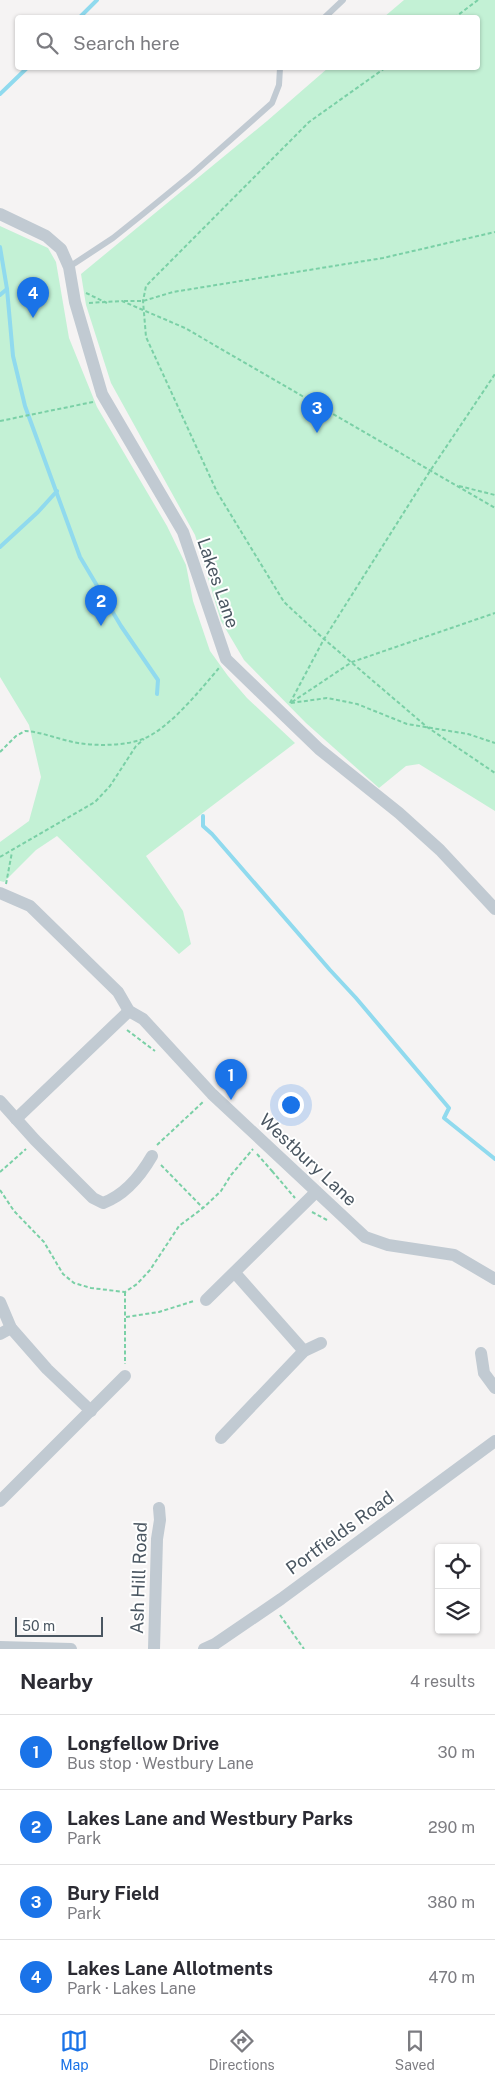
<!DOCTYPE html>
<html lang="en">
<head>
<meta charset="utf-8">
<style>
	:root { --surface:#fff; --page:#f2f2f3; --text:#2b2b33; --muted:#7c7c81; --line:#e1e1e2; --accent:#1a73e8 }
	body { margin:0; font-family:"Public Sans",sans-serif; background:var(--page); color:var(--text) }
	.controls { position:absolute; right:15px; bottom:15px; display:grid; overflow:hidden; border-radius:5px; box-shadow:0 1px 4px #0004 }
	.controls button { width:45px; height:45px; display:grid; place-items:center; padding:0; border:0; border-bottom:1px solid var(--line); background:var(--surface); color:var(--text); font:25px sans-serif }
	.scale { position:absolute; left:15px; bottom:12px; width:88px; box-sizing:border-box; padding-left:5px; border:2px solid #4a5661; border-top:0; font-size:14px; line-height:18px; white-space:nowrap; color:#4a5661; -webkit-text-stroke:4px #fff; paint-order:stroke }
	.you { position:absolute; left:290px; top:1104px; width:18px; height:18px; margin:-12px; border:4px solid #fff; border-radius:50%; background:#1a73e8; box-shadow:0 0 0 8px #1a73e833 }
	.badge { display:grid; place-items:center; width:32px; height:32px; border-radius:50%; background:var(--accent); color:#fff; font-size:16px; font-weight:700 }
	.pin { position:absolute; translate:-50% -41px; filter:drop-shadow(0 1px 2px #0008) }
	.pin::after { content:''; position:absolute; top:26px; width:18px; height:15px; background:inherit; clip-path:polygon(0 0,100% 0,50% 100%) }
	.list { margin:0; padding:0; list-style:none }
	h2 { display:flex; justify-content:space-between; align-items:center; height:65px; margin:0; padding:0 20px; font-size:21px }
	h2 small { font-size:16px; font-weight:400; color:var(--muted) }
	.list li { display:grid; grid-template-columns:32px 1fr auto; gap:15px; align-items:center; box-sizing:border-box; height:75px; padding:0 20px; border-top:1px solid var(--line) }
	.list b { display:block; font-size:19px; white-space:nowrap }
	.list p { margin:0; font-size:16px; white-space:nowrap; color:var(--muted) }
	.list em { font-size:16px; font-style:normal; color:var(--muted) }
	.icon { flex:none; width:28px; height:28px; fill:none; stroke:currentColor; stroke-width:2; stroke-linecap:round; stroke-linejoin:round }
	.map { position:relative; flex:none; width:495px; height:1649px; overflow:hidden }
	.search { position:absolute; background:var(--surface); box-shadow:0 1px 4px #0004; left:15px; right:15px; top:15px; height:55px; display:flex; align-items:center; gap:12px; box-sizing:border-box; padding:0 18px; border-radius:5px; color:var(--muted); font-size:19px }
	.sheet { height:365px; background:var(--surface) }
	nav { display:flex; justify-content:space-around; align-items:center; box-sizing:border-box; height:70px; border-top:1px solid var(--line); background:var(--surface); font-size:14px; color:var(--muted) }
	nav a { display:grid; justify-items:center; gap:2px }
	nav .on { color:var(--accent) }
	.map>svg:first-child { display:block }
	.green { fill:#c3f1d5 }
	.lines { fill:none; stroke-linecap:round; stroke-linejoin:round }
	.stream { stroke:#90daee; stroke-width:4 }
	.path { stroke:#7ad0a6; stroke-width:2; stroke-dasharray:4 2.5; stroke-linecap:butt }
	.lane { stroke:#c1cad2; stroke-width:6 }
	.street { stroke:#c1cad2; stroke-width:12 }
	.labels { text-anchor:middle; stroke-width:4; stroke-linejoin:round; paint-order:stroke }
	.street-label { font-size:18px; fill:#4a5661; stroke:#fff }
</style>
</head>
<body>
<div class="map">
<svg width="495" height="1649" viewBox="0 0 495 1649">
	<rect width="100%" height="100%" fill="#f5f3f3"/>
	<g class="green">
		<polygon points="404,0 495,0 495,811 419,764 406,766 379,788 306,723 244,660 221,621 195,535 111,383 86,305 81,274 267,121 328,68 478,68 478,18 384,17"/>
		<polygon points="0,226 48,248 56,262 69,338 97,407 167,526 186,565 193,601 210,651 228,676 247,698 295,743 146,856 183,911 191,944 179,954 57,836 36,850 4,882 0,881 0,842 29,821 41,777 29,725 0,677"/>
	</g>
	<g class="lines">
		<g class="stream">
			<polyline points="79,18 97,0"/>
			<polyline points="0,94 27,68"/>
			<polyline points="0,247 7,289 13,356 25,406 80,557 121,626 158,680 157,694"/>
			<polyline points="0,295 7,289"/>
			<polyline points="0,547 38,512 57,491"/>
			<polyline points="203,816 203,826 212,834 330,970 356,998 449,1108 444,1118 495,1159"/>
		</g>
		<g class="path">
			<polyline points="454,18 478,0"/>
			<polyline points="385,68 309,122 146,286 143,301 146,337 217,492 284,602 324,639 427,727 495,773"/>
			<polyline points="86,293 107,303"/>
			<polyline points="124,301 143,301 173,292 383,258 495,232"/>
			<polyline points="89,303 122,301 185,328 495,508"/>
			<polyline points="0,421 93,402"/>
			<polyline points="459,486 495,495"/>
			<polyline points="292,702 352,662 495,613"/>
			<polyline points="290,703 324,639 430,471 495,374"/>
			<polyline points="291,703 327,698 357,704 407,724 468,734 495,743"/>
			<path d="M0,752L16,736L25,731C43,732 60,740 78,743C98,746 124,746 143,739C169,729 201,689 219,668"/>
			<polyline points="0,857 95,802 110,786 136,746 144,739"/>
			<polyline points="6,884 12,852"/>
			<polyline points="127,1030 155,1051"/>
			<polyline points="157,1145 203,1102"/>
			<polyline points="257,1154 272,1171 273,1169"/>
			<polyline points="161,1165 203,1208"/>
			<polyline points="272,1171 295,1198"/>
			<polyline points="0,1172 26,1149"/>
			<polyline points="0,1190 14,1211 44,1242 63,1274 74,1283 91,1288 125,1292 137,1284 150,1270 179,1226 203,1208 221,1191 231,1175 253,1149"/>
			<polyline points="312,1212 327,1220"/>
			<polyline points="125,1292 125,1364"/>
			<polyline points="126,1317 159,1312 194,1301"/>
			<polyline points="280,1615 304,1649"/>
		</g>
		<g class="lane">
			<polyline points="324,18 343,0"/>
			<polyline points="69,267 113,238 143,214 192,174 272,103 279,85 280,68"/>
		</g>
		<g class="street">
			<polyline points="0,214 46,236 61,249 69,267 75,302 102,394 183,532 226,659 319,749 399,813 440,850 495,909"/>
			<polyline points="0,893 30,906 118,992 129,1011 143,1019 212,1094 365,1237 388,1245 454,1255 495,1279"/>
			<path d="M0,1101L35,1140L93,1198L103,1203C125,1195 141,1175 152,1156"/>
			<polyline points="16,1119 129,1011"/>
			<polyline points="235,1273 304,1351"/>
			<polyline points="206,1300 316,1192"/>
			<polyline points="0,1302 11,1328 47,1369 91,1411"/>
			<polyline points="0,1334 11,1328"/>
			<polyline points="481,1353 484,1373 495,1388"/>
			<polyline points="221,1438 304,1351 321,1343"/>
			<polyline points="0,1501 125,1376"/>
			<polyline points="0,1647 71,1649"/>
			<polyline points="154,1649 157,1539 160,1520 159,1508"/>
			<polyline points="204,1649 215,1644 281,1599 495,1441"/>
		</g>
	</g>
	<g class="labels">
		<g class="street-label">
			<text transform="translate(218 583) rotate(71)" y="6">Lakes Lane</text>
			<text transform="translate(308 1160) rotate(43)" y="6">Westbury Lane</text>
			<text transform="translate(340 1533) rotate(-36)" y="6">Portfields Road</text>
			<text transform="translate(139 1578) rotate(-88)" y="6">Ash Hill Road</text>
		</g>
	</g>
</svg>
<div class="controls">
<button><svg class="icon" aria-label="locate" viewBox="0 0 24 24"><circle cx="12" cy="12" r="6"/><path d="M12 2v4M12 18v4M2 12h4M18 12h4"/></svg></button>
<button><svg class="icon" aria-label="layers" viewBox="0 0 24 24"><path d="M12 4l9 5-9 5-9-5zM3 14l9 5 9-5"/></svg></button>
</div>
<div class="scale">50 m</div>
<div class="you"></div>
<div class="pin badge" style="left:231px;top:1100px">1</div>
<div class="pin badge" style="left:101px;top:626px">2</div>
<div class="pin badge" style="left:317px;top:433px">3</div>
<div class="pin badge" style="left:33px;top:318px">4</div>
<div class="search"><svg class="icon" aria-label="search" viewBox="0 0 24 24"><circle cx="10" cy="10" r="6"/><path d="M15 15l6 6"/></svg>Search here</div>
</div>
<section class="sheet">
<h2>Nearby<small>4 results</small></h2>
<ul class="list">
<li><span class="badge">1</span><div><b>Longfellow Drive</b><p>Bus stop · Westbury Lane</p></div><em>30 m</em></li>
<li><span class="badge">2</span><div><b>Lakes Lane and Westbury Parks</b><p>Park</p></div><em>290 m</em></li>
<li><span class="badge">3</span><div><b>Bury Field</b><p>Park</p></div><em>380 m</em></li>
<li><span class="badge">4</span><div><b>Lakes Lane Allotments</b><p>Park · Lakes Lane</p></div><em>470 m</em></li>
</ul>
</section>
<nav>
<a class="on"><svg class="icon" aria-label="map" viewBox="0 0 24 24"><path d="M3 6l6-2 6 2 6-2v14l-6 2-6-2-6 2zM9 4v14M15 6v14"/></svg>Map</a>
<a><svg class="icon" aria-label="directions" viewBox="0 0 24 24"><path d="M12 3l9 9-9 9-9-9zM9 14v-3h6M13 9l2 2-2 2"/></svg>Directions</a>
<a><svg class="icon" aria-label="saved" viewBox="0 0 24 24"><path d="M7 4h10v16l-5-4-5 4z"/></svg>Saved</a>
</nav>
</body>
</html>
